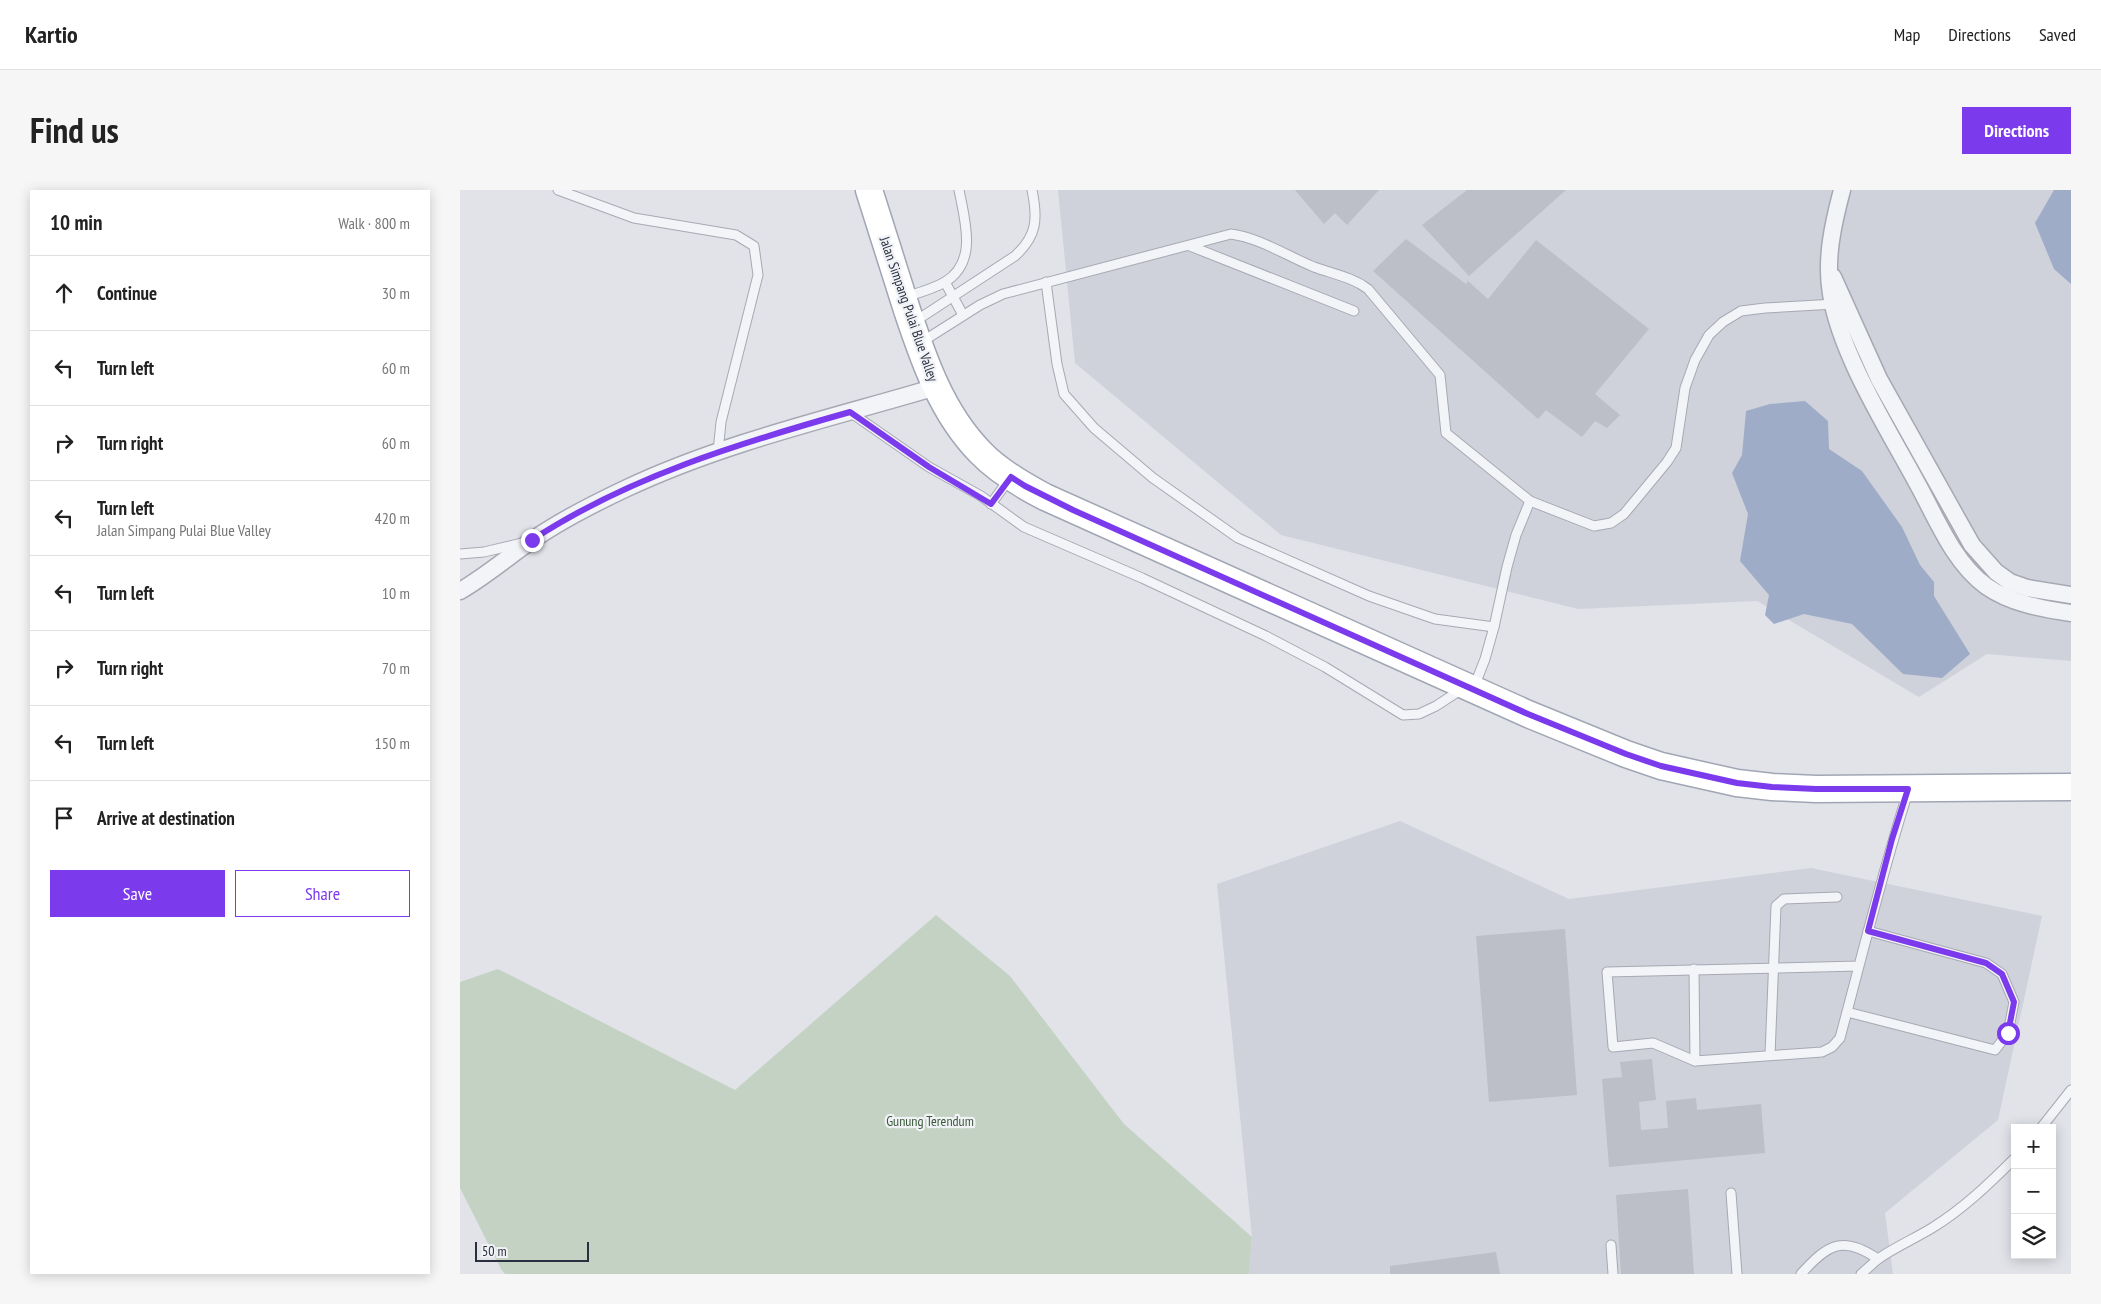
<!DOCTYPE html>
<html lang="en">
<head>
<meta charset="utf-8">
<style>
	:root { --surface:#fff; --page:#f6f6f6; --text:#222; --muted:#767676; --line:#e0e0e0; --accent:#7c3aed }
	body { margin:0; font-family:"PT Sans Narrow",sans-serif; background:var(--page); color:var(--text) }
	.controls { position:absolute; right:15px; bottom:15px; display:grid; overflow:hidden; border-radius:0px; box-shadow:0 2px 12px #0003 }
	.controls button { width:45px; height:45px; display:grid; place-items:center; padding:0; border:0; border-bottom:1px solid var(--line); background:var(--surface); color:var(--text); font:25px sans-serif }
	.scale { position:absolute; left:15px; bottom:12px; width:114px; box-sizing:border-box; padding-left:5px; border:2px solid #2a2f3f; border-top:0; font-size:14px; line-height:18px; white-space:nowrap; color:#2a2f3f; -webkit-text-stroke:4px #f0f2f6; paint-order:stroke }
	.stop { position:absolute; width:15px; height:15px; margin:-11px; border:4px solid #7c3aed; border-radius:50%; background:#fff }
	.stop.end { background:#7c3aed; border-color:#fff; box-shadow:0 1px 5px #0008 }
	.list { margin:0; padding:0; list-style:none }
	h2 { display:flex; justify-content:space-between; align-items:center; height:65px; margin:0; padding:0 20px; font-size:21px }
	h2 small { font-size:16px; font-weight:400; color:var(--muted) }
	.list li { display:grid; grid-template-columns:32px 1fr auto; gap:15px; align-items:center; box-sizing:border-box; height:75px; padding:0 20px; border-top:1px solid var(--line) }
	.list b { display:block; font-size:19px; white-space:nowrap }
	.list p { margin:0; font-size:16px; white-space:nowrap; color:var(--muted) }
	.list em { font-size:16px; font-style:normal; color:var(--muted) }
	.actions { display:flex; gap:10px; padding:15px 20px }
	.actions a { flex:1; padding:11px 0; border:1px solid var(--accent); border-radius:0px; text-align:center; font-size:18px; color:var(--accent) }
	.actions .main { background:var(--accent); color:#fff }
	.icon { flex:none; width:28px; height:28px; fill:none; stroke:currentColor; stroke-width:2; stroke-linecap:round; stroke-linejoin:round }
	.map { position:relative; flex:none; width:1611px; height:1084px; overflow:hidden; border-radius:0px }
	header { display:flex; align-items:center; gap:30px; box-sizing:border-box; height:70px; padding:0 25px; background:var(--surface); border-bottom:1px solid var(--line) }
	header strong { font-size:24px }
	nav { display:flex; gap:28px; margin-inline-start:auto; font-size:18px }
	.intro { display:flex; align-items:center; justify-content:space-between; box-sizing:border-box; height:120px; padding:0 30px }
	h1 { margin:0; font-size:35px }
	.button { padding:12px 22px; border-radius:0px; background:var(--accent); color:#fff; font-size:18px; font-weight:700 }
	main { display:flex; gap:30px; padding:0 30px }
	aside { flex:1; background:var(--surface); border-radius:0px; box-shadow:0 2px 12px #0003 }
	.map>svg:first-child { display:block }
	.built { fill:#cfd2db }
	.green { fill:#c4d2c3 }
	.water { fill:#9eacc7 }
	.building { fill:#bcbec8 }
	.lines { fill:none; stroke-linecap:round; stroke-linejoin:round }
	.lane-casing { stroke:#a6a9b3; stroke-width:11 }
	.street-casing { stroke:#a6a9b3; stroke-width:19 }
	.primary-casing { stroke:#a1a6b4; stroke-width:29 }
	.lane { stroke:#f3f4f7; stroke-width:9 }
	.street { stroke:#f3f4f7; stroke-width:16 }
	.primary { stroke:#fff; stroke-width:26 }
	.route { stroke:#7c3aed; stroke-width:6 }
	.labels { text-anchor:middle; stroke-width:4.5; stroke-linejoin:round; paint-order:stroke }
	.street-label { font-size:14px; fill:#2a2f3f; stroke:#f0f2f6 }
	.park-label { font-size:14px; fill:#3a5a38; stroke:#f0f2f6 }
</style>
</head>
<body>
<header>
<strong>Kartio</strong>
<nav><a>Map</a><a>Directions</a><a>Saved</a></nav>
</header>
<div class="intro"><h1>Find us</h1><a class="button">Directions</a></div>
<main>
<aside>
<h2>10 min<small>Walk · 800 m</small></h2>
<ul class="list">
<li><svg class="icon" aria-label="ahead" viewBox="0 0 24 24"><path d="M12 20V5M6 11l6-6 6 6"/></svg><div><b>Continue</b></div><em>30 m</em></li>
<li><svg class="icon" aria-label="left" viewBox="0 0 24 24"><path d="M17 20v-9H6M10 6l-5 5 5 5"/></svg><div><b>Turn left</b></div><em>60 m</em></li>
<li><svg class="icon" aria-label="right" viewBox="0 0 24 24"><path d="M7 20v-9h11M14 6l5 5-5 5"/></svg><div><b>Turn right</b></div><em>60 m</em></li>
<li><svg class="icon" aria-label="left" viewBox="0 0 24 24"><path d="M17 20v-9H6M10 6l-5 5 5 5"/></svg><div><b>Turn left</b><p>Jalan Simpang Pulai Blue Valley</p></div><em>420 m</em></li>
<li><svg class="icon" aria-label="left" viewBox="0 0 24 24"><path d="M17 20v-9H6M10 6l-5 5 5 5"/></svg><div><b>Turn left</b></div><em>10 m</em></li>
<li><svg class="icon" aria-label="right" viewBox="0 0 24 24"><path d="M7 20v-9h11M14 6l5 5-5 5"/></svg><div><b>Turn right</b></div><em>70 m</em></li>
<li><svg class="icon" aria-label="left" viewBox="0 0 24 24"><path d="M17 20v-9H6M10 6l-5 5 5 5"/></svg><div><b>Turn left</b></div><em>150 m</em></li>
<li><svg class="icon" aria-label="arrive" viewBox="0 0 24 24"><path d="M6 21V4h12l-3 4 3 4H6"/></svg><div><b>Arrive at destination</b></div></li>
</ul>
<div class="actions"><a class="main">Save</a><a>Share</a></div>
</aside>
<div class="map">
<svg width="1611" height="1084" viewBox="0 0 1611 1084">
	<rect width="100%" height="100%" fill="#e1e3e9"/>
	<g class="built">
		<polygon points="598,0 1611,0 1611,471 1527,464 1459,507 1297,411 1118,419 821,345 615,173"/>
		<polygon points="940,631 1109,709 1351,678 1582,726 1538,930 1425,1023 1433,1084 789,1084 792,1047 757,694"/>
	</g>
	<polygon class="green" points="476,725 550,786 664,934 792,1047 789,1084 45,1084 41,1079 0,998 0,792 38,779 275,900"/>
	<g class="water">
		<polygon points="1594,0 1611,0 1611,94 1594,79 1575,33"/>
		<polygon points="1345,211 1368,231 1369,259 1402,281 1442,337 1460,375 1474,392 1474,406 1510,464 1482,488 1443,484 1392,434 1344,424 1314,434 1305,425 1309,405 1280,371 1288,324 1272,283 1282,265 1286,221 1310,214"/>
	</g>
	<g class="building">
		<polygon points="835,0 919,0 887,35 875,23 864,34"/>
		<polygon points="1007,0 1106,0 1009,86 962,35"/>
		<polygon points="946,49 1006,94 1008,91 1028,109 1076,50 1189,139 1135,204 1160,225 1147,238 1135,231 1122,247 1086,220 1078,229 913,81"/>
		<polygon points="1105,739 1117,905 1029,912 1016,746"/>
		<polygon points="1192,869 1196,910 1179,912 1181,940 1208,938 1206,911 1236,908 1237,920 1301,914 1305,963 1149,977 1142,889 1162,887 1160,872"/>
		<polygon points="1228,999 1234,1084 1161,1084 1156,1005"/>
		<polygon points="1036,1062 1040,1084 930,1084 930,1076"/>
	</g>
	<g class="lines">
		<defs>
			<g id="lane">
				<polyline points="98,0 174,28 276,45 294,56 298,85 261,232 258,262"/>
				<polyline points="730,56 894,121"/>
				<polyline points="485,92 503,125"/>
				<polyline points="586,92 597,174 604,204 634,238 693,288 778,348 909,406 975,429 1034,437"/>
				<path d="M445,107C458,103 473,99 485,92C518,72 505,31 499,0"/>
				<path d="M454,132L555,66C577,46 578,29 572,0"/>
				<path d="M460,153L520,115L543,104L771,44C800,48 827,66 854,77C873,84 892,87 908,99L980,185L986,243L1070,311L1056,345L1047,377L1034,437L1025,469L1014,497"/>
				<polyline points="390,222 469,277 521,306 564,337 682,388 806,446 865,477 943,525 959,524 976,516 1002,499"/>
				<polyline points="1070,311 1134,336 1151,333 1164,324 1207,272 1216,258 1225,198 1235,170 1249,145 1263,132 1281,121 1305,118 1375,114"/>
				<polyline points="531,314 550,288"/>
				<polyline points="0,364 24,362 62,353"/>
				<path d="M1399,776L1147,782L1153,857L1193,853L1235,871L1362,862L1372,857L1380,848C1402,766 1422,683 1448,602"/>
				<polyline points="1234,779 1235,871"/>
				<polyline points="1387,822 1535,860 1548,843 1554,812 1542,784 1526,773 1408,741"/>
				<polyline points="1310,865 1316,716 1324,709 1377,707"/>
				<polyline points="1581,938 1611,900"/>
				<polyline points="1271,1003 1277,1084"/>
				<polyline points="1151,1055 1153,1084"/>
				<path d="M1341,1084C1368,1054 1383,1045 1418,1069C1435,1057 1454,1049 1472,1038C1503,1019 1530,993 1555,968"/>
				<polyline points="1401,1084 1418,1069"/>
			</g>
			<g id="street">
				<path d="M1382,0C1373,34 1365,69 1371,104C1380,164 1428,239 1457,293C1476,327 1493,372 1526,396C1550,413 1582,419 1611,423"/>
				<polyline points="1373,87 1419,189 1512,355 1536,382 1550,392 1567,398 1611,405"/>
				<path d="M0,401C26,386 49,366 74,349C103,329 135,313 167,298C265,252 372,228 476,197"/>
			</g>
			<path id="primary" d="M409,0C422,40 434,80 447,120C464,171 482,223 520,262C538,281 562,295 585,307L1068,524L1166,564L1201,576L1277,593L1312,597L1356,599L1611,597"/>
		</defs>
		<use href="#lane" class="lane-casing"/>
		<use href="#street" class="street-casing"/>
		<use href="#primary" class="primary-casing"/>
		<use href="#lane" class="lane"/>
		<use href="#street" class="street"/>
		<use href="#primary" class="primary"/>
	</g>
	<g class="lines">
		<path class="route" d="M72,350C168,287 280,253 390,222L469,277L531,314L551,287L565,296L613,320L1068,524L1166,564L1201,576L1277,593L1312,597L1356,599H1448L1432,649L1408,741L1526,773L1542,784L1554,812L1548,843"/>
	</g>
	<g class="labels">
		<g class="street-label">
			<text transform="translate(449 119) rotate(71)" y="5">Jalan Simpang Pulai Blue Valley</text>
		</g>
		<g class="park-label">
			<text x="470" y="936">Gunung Terendum</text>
		</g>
	</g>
</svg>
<div class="controls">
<button>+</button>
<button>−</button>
<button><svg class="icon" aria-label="layers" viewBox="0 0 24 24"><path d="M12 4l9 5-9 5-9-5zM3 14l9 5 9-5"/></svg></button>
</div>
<div class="scale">50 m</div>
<div class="stop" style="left:1548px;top:843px"></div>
<div class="stop end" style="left:72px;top:350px"></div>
</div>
</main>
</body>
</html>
